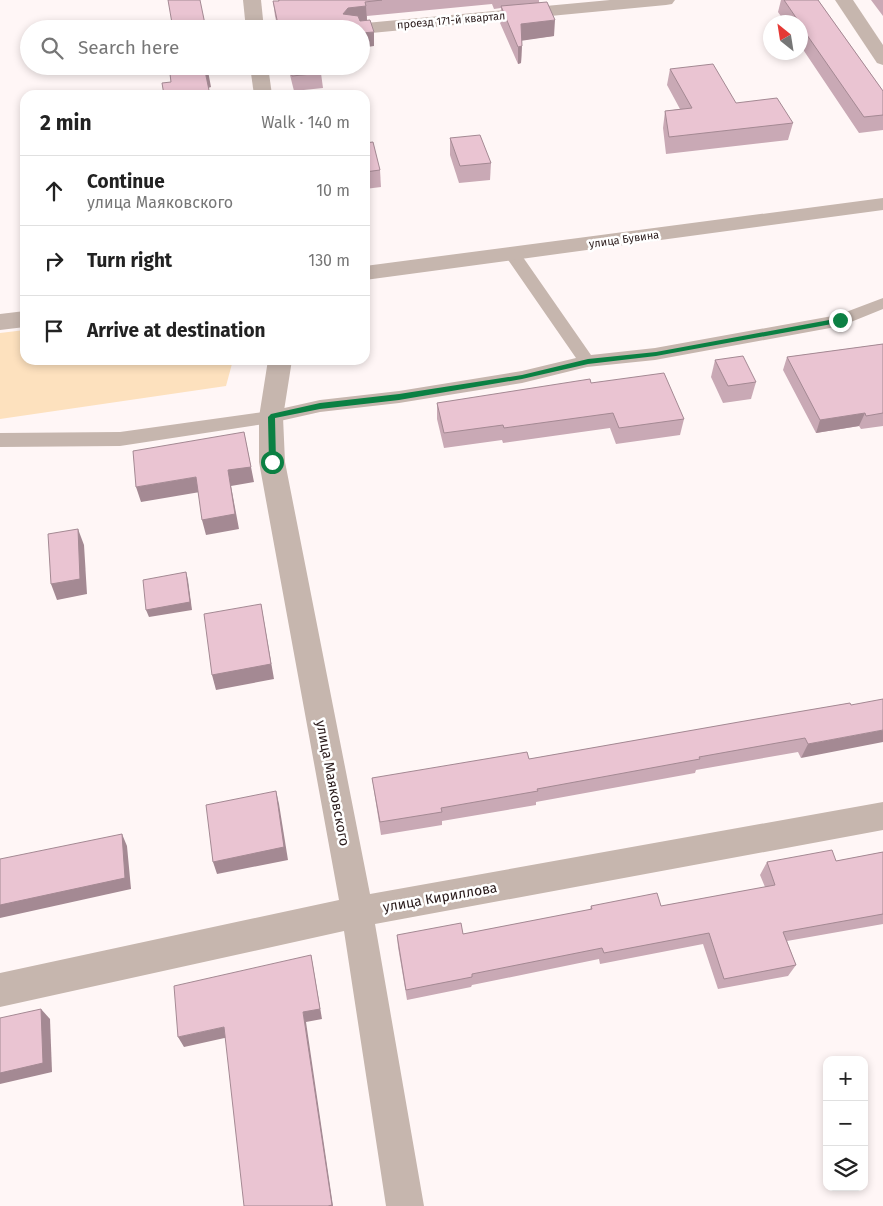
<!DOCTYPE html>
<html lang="en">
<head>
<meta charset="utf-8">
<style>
	:root { --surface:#fff; --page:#f6f6f6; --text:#222; --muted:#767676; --line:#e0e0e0 }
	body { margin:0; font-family:"Fira Sans",sans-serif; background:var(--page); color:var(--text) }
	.controls { position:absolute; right:15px; bottom:15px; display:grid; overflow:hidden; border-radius:10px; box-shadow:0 2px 8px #0003 }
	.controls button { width:45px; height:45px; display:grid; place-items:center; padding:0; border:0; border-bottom:1px solid var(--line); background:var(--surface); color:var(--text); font:25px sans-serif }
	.compass { position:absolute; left:763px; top:15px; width:45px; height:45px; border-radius:50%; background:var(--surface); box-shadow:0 2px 8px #0003; rotate:330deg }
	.stop { position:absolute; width:15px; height:15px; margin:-11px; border:4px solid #0b8043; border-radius:50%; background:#fff }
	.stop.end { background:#0b8043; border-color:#fff; box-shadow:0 1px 5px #0008 }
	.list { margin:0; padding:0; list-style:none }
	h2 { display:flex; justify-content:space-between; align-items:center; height:65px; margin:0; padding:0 20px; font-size:21px }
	h2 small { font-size:16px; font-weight:400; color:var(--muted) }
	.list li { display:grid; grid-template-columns:32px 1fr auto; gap:15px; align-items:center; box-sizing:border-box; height:70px; padding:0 20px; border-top:1px solid var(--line) }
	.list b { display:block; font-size:19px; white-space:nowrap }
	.list p { margin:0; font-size:16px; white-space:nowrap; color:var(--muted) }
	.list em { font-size:16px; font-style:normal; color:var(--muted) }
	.icon { flex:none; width:28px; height:28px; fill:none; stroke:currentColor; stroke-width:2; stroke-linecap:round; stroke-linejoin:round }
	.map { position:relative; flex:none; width:883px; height:1206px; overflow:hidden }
	.search { position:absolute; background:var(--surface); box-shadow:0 2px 8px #0003; left:20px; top:20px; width:350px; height:55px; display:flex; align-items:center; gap:12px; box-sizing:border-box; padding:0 18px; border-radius:28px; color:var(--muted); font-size:19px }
	.panel { position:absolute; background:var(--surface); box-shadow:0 2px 8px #0003; left:20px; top:90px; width:350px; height:275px; border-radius:15px }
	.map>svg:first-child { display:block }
	.green { fill:#fde1be }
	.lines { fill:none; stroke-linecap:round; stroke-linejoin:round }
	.service { fill:#c6b6ae; fill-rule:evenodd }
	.minor { fill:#c6b6ae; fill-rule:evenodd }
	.wall { fill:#c9a9b5 }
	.shaded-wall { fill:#a48993 }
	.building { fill:#eac4d2; stroke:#a48993 }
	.route { fill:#0b8043 }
	.labels { text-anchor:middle; stroke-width:5; stroke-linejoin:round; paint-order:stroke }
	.far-street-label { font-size:11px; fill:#2a1b1b; stroke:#fff }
	.street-label { font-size:14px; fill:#2a1b1b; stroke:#fff }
</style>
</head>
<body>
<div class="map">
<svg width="883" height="1206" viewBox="0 0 883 1206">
	<rect width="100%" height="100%" fill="#fff6f6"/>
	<polygon class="green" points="25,330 25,360 233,360 226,386 0,419 0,333"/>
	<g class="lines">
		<polygon class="service" points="512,249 518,250 591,355 655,348 838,315 883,298 883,309 841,326 655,360 587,367 522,383 399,403 320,412 271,423 120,446 0,447 0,433 120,432 271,411 320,400 399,391 522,371 576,358 504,254 506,250"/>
		<g class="minor">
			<polygon points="243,0 261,0 264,29 246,29"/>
			<polygon points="610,0 675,0 672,4 666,5 361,34 361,29 346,29 349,25 355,24"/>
			<polygon points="835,0 853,0 883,45 883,65 877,63"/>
			<polygon points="250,66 268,66 272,95 254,95"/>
			<polygon points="883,198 883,210 365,280 365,266"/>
			<polygon points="25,311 25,327 0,330 0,314"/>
			<polygon points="268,360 292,360 283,417 285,462 370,894 883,802 883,830 375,924 424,1206 386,1206 344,931 0,1007 0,973 339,900 259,462 259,417"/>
		</g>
	</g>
	<g class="wall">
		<polygon points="278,0 539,0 539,2 554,36 522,40 521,63 518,64 500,23 501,8 494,9 492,4 367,16 367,20 374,32 374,46 361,29 278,29 275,16 273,1 278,1"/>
		<polygon points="781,0 818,0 883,91 883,130 859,133 800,45 800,22 785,22 778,12"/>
		<polygon points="871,0 883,0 883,16"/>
		<polygon points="286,66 320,66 323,88 294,91 290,75 287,75"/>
		<polygon points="670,69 736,103 793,123 788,140 666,154 663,128 665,111 680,109 667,85"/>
		<polygon points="450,138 491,163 490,180 459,183 450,155"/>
		<polygon points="365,143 380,170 381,187 365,189"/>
		<polygon points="883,344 883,426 861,429 859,426 816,433 783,370 787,357"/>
		<polygon points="715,360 756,382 751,399 723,403 711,377"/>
		<polygon points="591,383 684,419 680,435 616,444 610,428 503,443 502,440 444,448 437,419 437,403"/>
		<polygon points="850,703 801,758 798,752 696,770 695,773 536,802 536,805 442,821 442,825 381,835 374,791 372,778 529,759"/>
		<polygon points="883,852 883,924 787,941 796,965 788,976 718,989 703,944 600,964 599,959 472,985 471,987 407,1000 398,947 397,935 463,934 590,910 591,906 661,906 765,887 760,875 767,862 836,861"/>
	</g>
	<g class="shaded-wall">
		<polygon points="366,6 367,21 349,23 343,14 348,8"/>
		<polygon points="555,20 554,36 520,41 521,24"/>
		<polygon points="374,32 374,46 361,48 361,33"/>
		<polygon points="522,46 521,63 518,64 518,47"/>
		<polygon points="205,71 208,71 211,87 208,88"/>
		<polygon points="865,413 859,426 816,433 820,420"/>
		<polygon points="244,432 254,482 231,486 239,529 206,535 202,520 228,470"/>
		<polygon points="196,477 200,492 141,502 136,487"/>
		<polygon points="78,529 84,545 87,594 57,600 51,584"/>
		<polygon points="186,572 188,580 192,610 149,617 146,610"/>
		<polygon points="261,604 274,679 216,690 212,675"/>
		<polygon points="883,730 883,742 801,758 808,744"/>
		<polygon points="276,791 279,804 288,860 217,874 213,862"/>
		<polygon points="122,834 127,846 131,889 0,918 0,905"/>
		<polygon points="311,955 313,966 322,1019 306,1022 333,1206 328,1206 303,1012"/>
		<polygon points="41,1009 50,1019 52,1072 0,1084 0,1073"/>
		<polygon points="224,1027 229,1037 184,1047 178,1037"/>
	</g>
	<g class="building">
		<polygon points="168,0 200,0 206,29 173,29"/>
		<polygon points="279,0 382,0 365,2 366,6 348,8 343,14 358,16 360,21 370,20 374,32 361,33 361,29 279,29 273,1 279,1"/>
		<polygon points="784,0 818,0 883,91 883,115 864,117 800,25 800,22 799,22"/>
		<polygon points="547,2 555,20 521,24 522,46 518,47 501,6"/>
		<polygon points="713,64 736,103 777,98 793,123 669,137 665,111 692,108 670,69"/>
		<polygon points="169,66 207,66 208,71 205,71 210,95 164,95 162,83 171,82"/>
		<polygon points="290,66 320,66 322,73 292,76"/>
		<polygon points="480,135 491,163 460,166 450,138"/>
		<polygon points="373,142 380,170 365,172 365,143"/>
		<polygon points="883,344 883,413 866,416 865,413 820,420 787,357"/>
		<polygon points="743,356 756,382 728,386 715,360"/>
		<polygon points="664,373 684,419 619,428 613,413 504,428 503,425 444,433 437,403 590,379 591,383"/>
		<polygon points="244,432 251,467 228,470 235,514 202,520 196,477 136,487 133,451"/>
		<polygon points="78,529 80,579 51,584 48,534"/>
		<polygon points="186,572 190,602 146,610 143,580"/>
		<polygon points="261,604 271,664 212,675 204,614"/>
		<polygon points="883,699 883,730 808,744 805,738 699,757 700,759 537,789 538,791 441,808 442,812 380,822 372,778 527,752 529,759 756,719 850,703 851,705"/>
		<polygon points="276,791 284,847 213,862 206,805"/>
		<polygon points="122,834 125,878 0,905 0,859"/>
		<polygon points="832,850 836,861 883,852 883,914 783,932 796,965 724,979 709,933 604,953 602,948 472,974 472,977 406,990 397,935 461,923 463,934 592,909 591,906 657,893 661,906 775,885 767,862"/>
		<polygon points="311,955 320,1009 303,1012 332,1205 328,1206 244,1206 224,1027 178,1037 174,986"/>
		<polygon points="41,1009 43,1063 0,1073 0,1018"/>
	</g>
	<polygon class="route" points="840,318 844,320 843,322 656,356 588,364 522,379 399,400 320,409 275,418 276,462 272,465 269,462 268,417 271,414 320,403 399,394 522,375 588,359 656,352"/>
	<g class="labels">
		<g class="far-street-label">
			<text transform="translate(451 20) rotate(-5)" y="4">проезд 171-й квартал</text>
			<text transform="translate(624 239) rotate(-8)" y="4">улица Бувина</text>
		</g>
		<g class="street-label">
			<text transform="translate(333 783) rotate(79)" y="5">улица Маяковского</text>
			<text transform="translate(440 897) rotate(-10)" y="5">улица Кириллова</text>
		</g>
	</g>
</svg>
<div class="controls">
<button>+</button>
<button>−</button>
<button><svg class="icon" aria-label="layers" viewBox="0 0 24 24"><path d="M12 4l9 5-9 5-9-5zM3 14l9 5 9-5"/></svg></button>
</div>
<svg class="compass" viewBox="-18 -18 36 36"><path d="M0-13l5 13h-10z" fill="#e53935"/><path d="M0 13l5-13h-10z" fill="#767676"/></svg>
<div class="stop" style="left:272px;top:462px"></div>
<div class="stop end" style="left:840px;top:320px"></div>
<div class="search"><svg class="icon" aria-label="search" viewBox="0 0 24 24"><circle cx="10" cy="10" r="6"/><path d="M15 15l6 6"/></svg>Search here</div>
<section class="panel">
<h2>2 min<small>Walk · 140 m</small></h2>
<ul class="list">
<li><svg class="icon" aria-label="ahead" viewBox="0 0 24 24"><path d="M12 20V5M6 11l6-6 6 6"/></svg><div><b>Continue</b><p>улица Маяковского</p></div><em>10 m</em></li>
<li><svg class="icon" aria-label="right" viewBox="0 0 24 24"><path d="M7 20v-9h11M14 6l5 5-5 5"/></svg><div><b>Turn right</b></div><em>130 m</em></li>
<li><svg class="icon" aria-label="arrive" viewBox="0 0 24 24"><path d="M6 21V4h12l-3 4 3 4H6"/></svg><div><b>Arrive at destination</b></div></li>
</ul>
</section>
</div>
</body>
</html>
